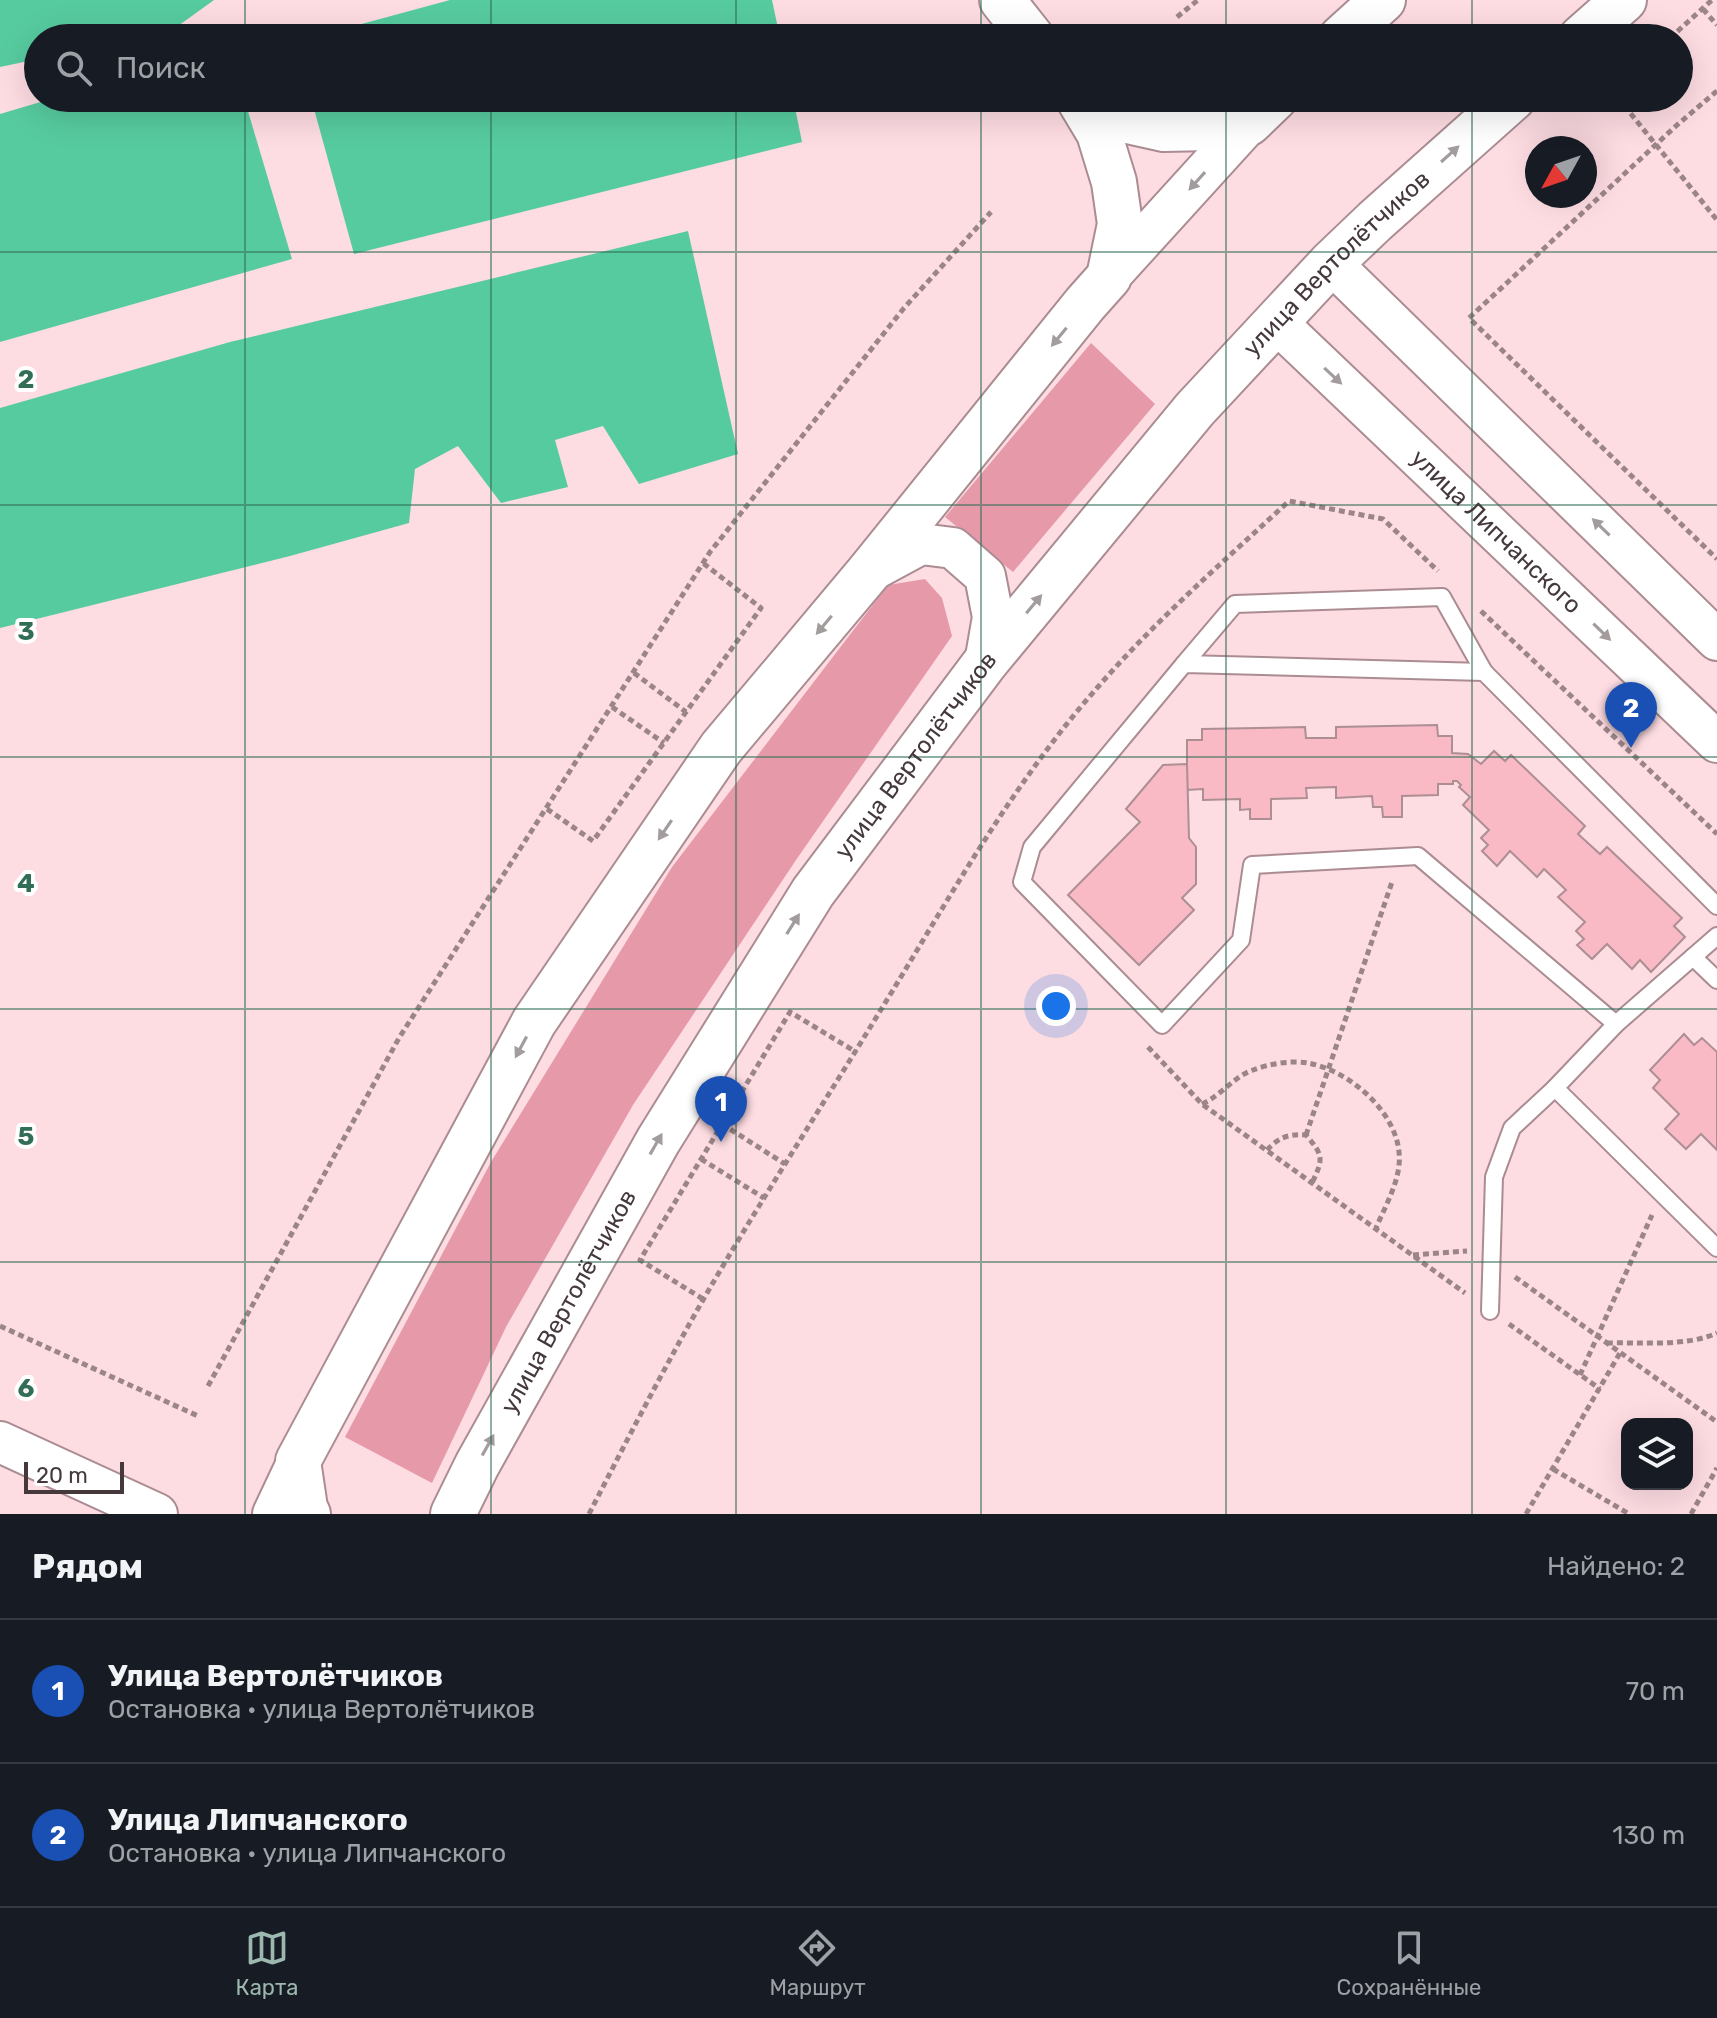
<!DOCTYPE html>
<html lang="ru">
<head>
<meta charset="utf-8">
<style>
	:root { --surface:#171b24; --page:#20242c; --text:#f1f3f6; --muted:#9ea1a6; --line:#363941; --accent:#9bb7ae }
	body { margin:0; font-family:Rubik,sans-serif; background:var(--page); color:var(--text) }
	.controls { position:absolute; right:24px; bottom:24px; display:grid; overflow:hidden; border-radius:16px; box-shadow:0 8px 32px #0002 }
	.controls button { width:72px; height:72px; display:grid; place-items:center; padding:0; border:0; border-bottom:2px solid var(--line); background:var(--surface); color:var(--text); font:40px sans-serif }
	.compass { position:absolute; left:1525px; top:136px; width:72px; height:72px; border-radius:50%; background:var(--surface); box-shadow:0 8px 32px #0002; rotate:230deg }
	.scale { position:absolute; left:24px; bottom:20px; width:100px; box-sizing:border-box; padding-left:8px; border:4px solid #45393b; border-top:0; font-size:22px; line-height:28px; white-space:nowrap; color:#45393b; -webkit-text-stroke:6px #fff; paint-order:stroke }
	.you { position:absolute; left:1056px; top:1006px; width:28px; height:28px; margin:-20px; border:6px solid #fff; border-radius:50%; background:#1a73e8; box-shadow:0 0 0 12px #1a73e833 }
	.badge { display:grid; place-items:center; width:52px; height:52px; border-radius:50%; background:var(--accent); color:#fff; font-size:26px; font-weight:700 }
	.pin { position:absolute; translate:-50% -66px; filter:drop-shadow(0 2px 4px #0008) }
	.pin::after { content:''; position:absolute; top:42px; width:28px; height:24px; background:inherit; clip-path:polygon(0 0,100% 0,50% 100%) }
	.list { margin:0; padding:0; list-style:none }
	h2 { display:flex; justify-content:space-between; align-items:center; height:104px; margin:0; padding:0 32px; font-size:34px }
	h2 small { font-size:26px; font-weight:400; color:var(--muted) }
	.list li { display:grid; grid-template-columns:52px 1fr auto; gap:24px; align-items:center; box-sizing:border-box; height:144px; padding:0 32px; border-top:2px solid var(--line) }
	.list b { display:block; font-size:30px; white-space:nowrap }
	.list p { margin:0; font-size:26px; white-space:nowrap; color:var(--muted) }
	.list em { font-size:26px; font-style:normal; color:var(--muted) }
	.icon { flex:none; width:44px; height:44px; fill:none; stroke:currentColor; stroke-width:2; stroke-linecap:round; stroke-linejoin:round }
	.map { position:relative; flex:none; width:1717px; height:1514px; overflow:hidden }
	.search { position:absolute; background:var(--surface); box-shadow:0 8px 32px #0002; left:24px; right:24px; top:24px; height:88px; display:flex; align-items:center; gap:20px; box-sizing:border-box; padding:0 28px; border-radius:44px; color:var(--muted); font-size:30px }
	.sheet { height:392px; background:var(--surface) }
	nav { display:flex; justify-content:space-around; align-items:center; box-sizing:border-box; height:112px; border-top:2px solid var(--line); background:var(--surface); font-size:22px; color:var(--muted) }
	nav a { display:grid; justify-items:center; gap:4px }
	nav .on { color:var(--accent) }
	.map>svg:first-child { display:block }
	.green { fill:#e69aa9 }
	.water { fill:#57cba0 }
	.building { fill:#f9bac6; stroke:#ac8e93; stroke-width:2 }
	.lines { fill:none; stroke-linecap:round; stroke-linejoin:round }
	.service-casing { stroke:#aa8c92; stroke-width:20 }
	.tertiary-casing { stroke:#aa8c92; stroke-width:44 }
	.secondary-casing { stroke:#aa8c92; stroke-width:48 }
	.path { stroke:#9b8589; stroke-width:5; stroke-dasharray:6 4; stroke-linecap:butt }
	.service { stroke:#fff; stroke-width:16 }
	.tertiary { stroke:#fff; stroke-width:40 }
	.secondary { stroke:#fff; stroke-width:44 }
	.oneway { fill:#a29c9d }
	.grid { fill:none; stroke:#326d56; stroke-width:2; stroke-opacity:0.55 }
	.labels { text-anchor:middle; stroke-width:8; stroke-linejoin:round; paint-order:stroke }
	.street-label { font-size:24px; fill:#45393b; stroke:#fff }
	.grid-label { font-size:26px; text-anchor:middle; font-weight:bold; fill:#326d56; stroke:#fff; stroke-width:8; stroke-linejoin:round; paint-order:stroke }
</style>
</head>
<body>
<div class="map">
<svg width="1717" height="1514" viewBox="0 0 1717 1514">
	<rect width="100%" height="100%" fill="#fddce2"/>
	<g class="green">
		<polygon points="1091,343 1155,404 1013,572 945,517"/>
		<polygon points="925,579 942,598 952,636 796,860 633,1105 506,1327 432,1483 345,1437 491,1162 672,867 888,585"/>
	</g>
	<g class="water">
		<polygon points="0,0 214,0 171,31 138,38 38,38 38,59 0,67"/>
		<polygon points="450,0 772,0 780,38 310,38"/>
		<polygon points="54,98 244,98 292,259 0,342 0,114"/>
		<polygon points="311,98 793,98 802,142 354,254"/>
		<polygon points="688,231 738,454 639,484 603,426 555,440 568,487 501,503 458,446 415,469 409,523 290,556 0,628 0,408 230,342"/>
	</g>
	<g class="building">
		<polygon points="1437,725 1438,736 1452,736 1452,753 1468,754 1481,764 1494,751 1505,761 1511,755 1585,826 1578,834 1600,854 1607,847 1682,918 1674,926 1685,937 1651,972 1640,960 1632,969 1607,944 1592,959 1577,945 1584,939 1576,931 1585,922 1558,897 1566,890 1544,869 1537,877 1510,851 1497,866 1482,851 1488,845 1481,838 1489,830 1463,805 1470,797 1459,787 1461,785 1457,781 1453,781 1453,784 1438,784 1438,795 1402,796 1402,817 1383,817 1382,807 1373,807 1372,796 1336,798 1336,787 1306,788 1307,798 1271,799 1271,819 1250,819 1250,809 1240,810 1240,799 1203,800 1203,789 1187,790 1187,740 1202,740 1202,729 1305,727 1306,738 1336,738 1336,727"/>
		<polygon points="1187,764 1189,838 1196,847 1196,884 1182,898 1194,910 1139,965 1068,895 1140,822 1126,809 1163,765"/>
		<polygon points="1684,1034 1694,1045 1702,1038 1717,1052 1717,1150 1701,1134 1686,1149 1665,1129 1679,1114 1653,1088 1660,1080 1650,1070"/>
	</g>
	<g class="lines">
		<defs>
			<g id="service">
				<polyline points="1184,664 1235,604 1442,597 1484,672"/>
				<polyline points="1717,936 1616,1024 1555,1088 1717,1248"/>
				<polyline points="1693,957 1717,980"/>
				<polyline points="1616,1024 1418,856 1252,865 1241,940 1162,1025 1022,882 1032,847 1184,664 1484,672 1717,906"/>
				<polyline points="1490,1311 1494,1177 1512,1128 1555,1088"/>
			</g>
			<g id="tertiary">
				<polyline points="1331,263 1717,640"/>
				<polyline points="1109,277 1249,123"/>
				<path id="s1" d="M1276,322L1717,742"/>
				<polyline points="871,571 921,544 953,548 985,576 993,617 985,663"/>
				<polyline points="0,1442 157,1514"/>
				<polyline points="273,1514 298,1461"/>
			</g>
			<g id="secondary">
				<polyline points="1002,0 1032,38"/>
				<polyline points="1341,38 1383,0"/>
				<polyline points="1581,38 1624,0"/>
				<polyline points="1087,98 1128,121 1164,129 1209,128 1249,123 1275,98"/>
				<polyline points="308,1514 305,1508 298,1461 534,1022 721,748 868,573 1085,304 1109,277 1120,224 1114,182 1099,133 1078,98"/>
				<path id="s2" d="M453,1514L477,1465L658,1141L813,892L985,663L1195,409L1331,263L1375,221L1513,98"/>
			</g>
		</defs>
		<use href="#service" class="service-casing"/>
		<use href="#tertiary" class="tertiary-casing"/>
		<use href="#secondary" class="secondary-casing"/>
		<g class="path">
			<polyline points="1703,9 1717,25"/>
			<polyline points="1177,17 1198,0"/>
			<polyline points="1670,38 1712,0"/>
			<polyline points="1717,91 1677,125 1469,318 1717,559"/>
			<polyline points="1618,98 1717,220"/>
			<polyline points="1481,611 1717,834"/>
			<polyline points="634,673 686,712"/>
			<polyline points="612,707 664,743"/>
			<polyline points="547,809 593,841 761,608 703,563"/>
			<polyline points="1148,1047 1202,1104 1465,1293"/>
			<path d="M1202,1104C1222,1095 1233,1077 1253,1070C1268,1064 1292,1060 1308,1063C1348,1070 1395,1110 1399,1152C1402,1178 1386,1204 1376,1228"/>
			<polyline points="722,1124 785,1164"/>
			<polyline points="1306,1135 1392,882"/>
			<path d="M1267,1150C1279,1137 1288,1134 1306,1135C1323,1155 1324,1158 1312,1183"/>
			<polyline points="701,1159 764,1198"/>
			<polyline points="1413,1255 1467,1251"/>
			<polyline points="1515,1277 1717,1422"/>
			<polyline points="703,1299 640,1260 790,1012 856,1052"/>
			<polyline points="1509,1324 1600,1389"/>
			<polyline points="0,1326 198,1416"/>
			<path d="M1607,1343C1640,1342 1687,1347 1717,1333"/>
			<polyline points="1580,1375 1652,1215"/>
			<polyline points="208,1386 399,1038 710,552 904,308 991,212"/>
			<polyline points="1553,1469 1629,1514"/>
			<path d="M589,1514C626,1442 663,1370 703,1300C760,1201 823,1105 882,1008C949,899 1012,784 1097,688C1156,620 1223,562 1289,501L1383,519L1438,571"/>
			<polyline points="1526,1514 1620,1353"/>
			<polyline points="1691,1514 1717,1468"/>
		</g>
		<use href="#service" class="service"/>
		<use href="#tertiary" class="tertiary"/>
		<use href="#secondary" class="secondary"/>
	</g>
	<defs><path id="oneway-solid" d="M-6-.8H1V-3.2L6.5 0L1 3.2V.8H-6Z" transform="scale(2)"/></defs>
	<g class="oneway">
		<use href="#oneway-solid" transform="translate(1450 154) rotate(-42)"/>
		<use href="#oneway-solid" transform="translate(1197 181) rotate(132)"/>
		<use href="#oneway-solid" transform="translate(1059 337) rotate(129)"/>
		<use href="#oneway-solid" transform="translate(1333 376) rotate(43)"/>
		<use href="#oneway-solid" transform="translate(1601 527) rotate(-136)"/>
		<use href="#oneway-solid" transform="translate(1034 604) rotate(-50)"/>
		<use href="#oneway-solid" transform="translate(824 625) rotate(130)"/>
		<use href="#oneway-solid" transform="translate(1602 632) rotate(44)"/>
		<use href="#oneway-solid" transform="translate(665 830) rotate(124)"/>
		<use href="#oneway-solid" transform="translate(793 924) rotate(-58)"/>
		<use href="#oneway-solid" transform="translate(521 1047) rotate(118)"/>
		<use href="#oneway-solid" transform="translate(656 1144) rotate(-60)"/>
		<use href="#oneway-solid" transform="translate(488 1445) rotate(-61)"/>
	</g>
	<path class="grid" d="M245,0V38M491,0V38M736,0V38M981,0V38M1226,0V38M1472,0V38M245,98V1514M491,98V1514M736,98V1514M981,98V1514M1226,98V1514M1472,98V1514M0,252H1717M0,505H1717M0,757H1717M0,1009H1717M0,1262H1717"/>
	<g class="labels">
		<g class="street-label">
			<text dy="8" stroke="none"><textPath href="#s2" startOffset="1538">улица Вертолётчиков</textPath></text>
			<text dy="8" stroke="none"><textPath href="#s1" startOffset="304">улица Липчанского</textPath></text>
			<text dy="8" stroke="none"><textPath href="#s2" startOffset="890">улица Вертолётчиков</textPath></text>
			<text dy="8" stroke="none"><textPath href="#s2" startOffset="242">улица Вертолётчиков</textPath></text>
		</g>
	</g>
	<g class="grid-label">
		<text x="26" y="388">2</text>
		<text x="26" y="640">3</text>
		<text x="26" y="892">4</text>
		<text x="26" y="1145">5</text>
		<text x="26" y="1397">6</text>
	</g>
</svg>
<div class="controls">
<button><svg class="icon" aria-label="layers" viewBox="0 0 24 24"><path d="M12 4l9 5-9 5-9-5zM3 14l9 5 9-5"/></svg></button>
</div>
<svg class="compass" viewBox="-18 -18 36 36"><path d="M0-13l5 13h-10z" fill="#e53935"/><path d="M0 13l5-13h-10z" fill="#9ea1a6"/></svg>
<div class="scale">20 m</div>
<div class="you"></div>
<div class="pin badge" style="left:721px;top:1142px;background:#1a4fb4">1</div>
<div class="pin badge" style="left:1631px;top:748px;background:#1a4fb4">2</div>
<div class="search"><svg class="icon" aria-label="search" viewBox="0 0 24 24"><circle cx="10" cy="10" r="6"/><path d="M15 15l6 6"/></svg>Поиск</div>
</div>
<section class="sheet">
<h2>Рядом<small>Найдено: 2</small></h2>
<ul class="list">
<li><span class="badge" style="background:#1a4fb4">1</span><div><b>Улица Вертолётчиков</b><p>Остановка · улица Вертолётчиков</p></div><em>70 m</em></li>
<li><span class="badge" style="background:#1a4fb4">2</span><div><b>Улица Липчанского</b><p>Остановка · улица Липчанского</p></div><em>130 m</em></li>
</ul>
</section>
<nav>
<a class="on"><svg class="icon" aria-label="map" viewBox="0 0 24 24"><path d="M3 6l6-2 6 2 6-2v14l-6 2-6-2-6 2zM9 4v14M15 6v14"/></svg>Карта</a>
<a><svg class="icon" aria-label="directions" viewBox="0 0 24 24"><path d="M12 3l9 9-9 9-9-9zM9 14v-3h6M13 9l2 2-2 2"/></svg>Маршрут</a>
<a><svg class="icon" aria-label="saved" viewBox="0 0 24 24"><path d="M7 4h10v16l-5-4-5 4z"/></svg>Сохранённые</a>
</nav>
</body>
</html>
